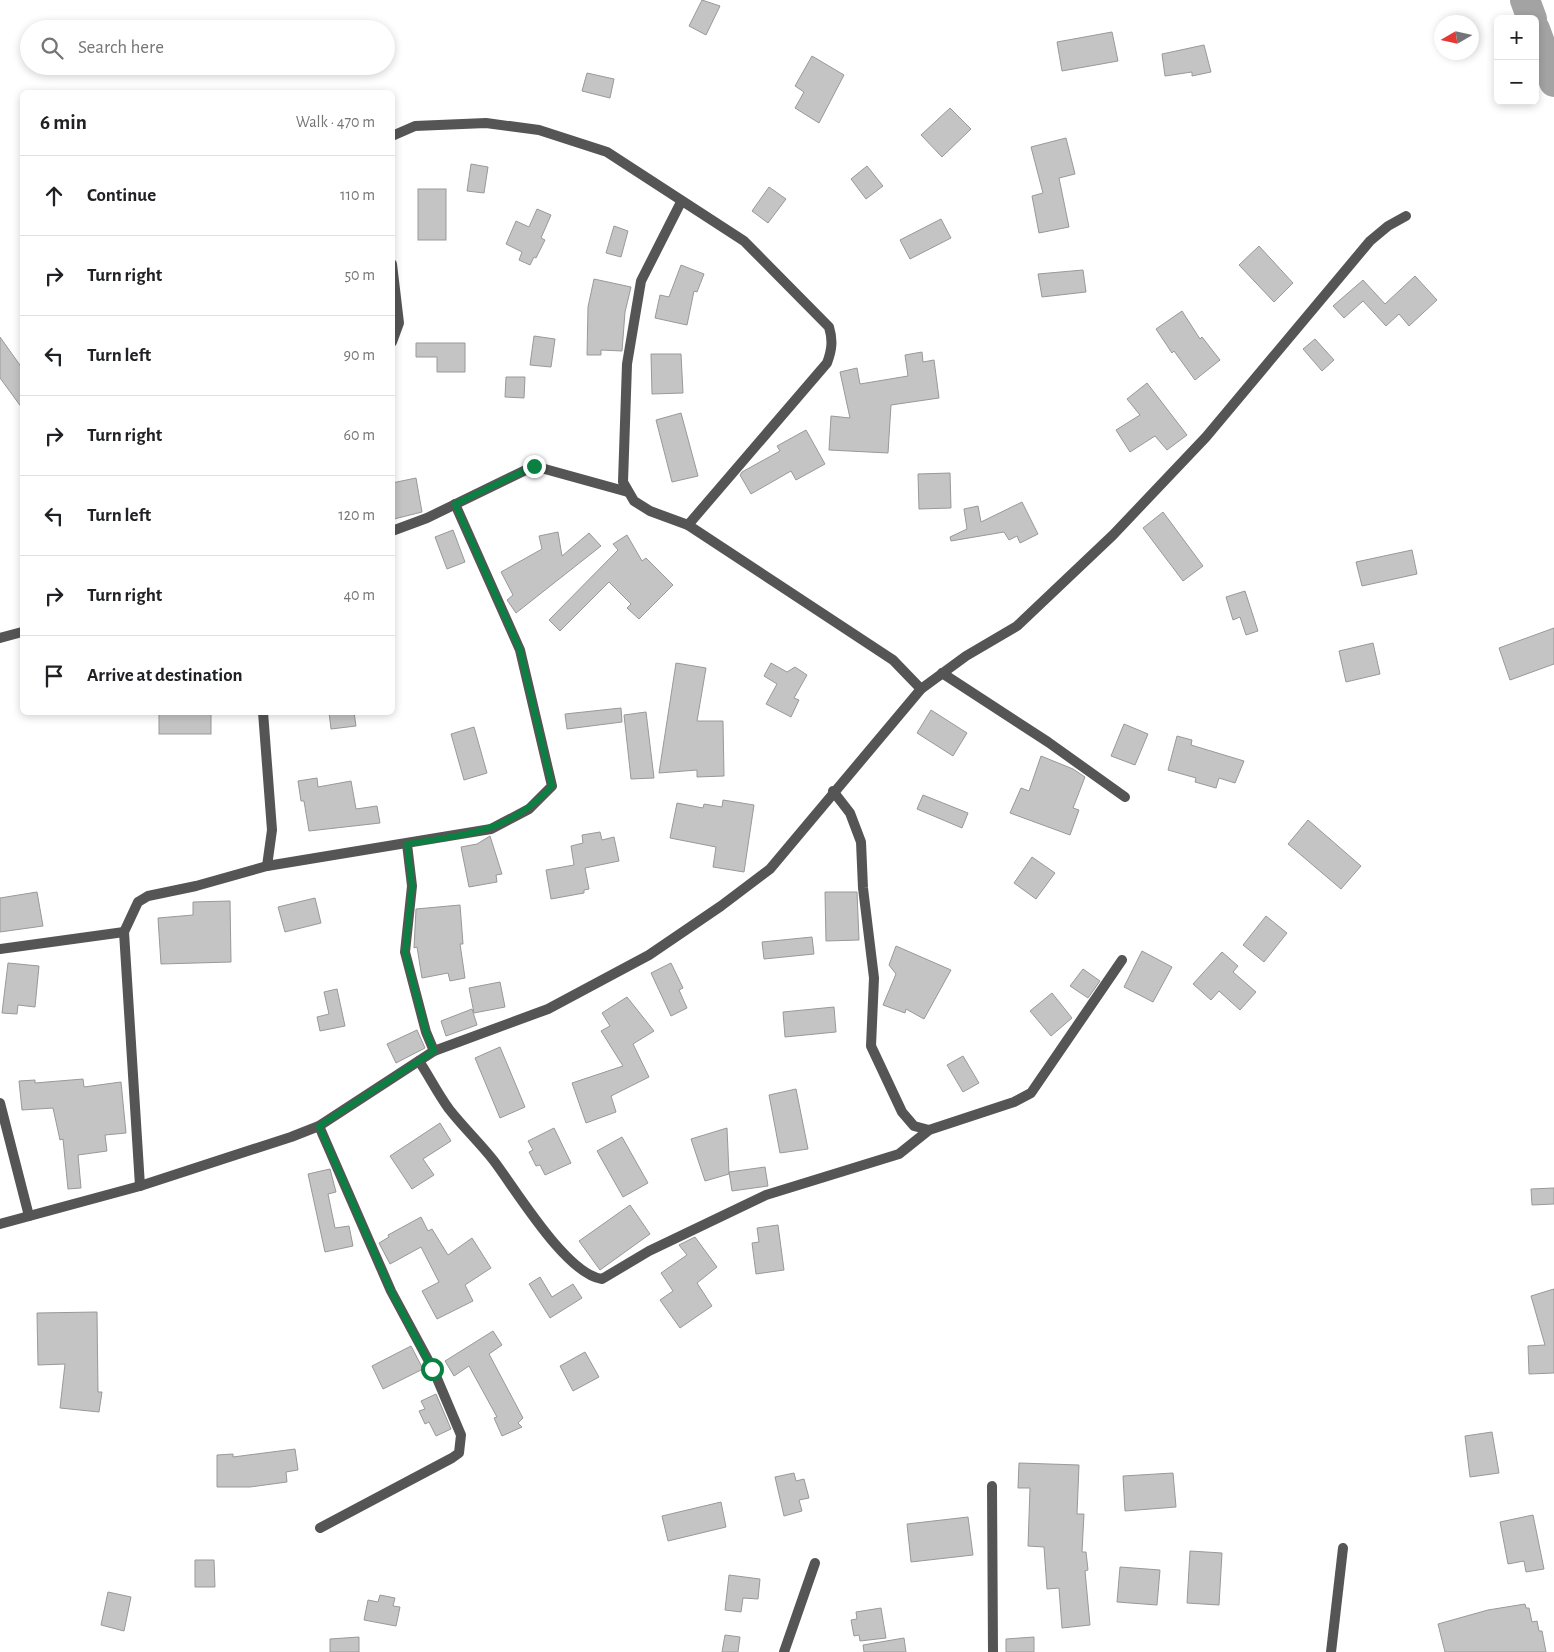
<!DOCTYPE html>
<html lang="en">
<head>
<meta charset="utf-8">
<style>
	:root { --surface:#fff; --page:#f6f6f6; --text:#202124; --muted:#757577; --line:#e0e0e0 }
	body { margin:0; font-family:"Alegreya Sans",sans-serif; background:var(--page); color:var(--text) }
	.controls { position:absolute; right:15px; top:15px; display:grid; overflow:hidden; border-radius:8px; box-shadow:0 2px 8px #0003 }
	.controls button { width:45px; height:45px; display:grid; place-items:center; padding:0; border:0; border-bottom:1px solid var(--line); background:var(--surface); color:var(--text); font:25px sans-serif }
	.compass { position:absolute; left:1434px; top:15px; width:45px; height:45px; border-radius:50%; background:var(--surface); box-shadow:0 2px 8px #0003; rotate:261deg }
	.stop { position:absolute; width:15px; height:15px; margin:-11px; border:4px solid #0b8043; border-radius:50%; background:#fff }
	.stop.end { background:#0b8043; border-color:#fff; box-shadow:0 1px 5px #0008 }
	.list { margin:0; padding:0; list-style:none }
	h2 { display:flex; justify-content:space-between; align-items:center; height:65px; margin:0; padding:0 20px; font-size:21px }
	h2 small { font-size:16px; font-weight:400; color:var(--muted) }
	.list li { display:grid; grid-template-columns:32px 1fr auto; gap:15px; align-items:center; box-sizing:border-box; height:80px; padding:0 20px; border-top:1px solid var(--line) }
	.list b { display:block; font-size:19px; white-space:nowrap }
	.list em { font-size:16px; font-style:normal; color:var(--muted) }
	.icon { flex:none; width:28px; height:28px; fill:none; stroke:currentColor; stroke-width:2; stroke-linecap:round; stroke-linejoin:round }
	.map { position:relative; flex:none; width:1554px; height:1652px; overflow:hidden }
	.search { position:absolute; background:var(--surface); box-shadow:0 2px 8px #0003; left:20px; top:20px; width:375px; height:55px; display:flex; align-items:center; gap:12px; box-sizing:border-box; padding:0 18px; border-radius:28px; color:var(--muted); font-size:19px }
	.panel { position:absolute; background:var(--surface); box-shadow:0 2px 8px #0003; left:20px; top:90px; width:375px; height:625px; border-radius:8px }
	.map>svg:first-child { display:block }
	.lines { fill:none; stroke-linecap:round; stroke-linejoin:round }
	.river { stroke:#a3a3a3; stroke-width:30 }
	.building { fill:#c4c4c4; stroke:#999 }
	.street { stroke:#555; stroke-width:10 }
	.route { stroke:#0b8043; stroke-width:6 }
</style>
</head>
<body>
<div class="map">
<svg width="1554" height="1652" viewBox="0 0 1554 1652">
	<rect width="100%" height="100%" fill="#fff"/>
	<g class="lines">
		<g class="river">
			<polyline points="1525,0 1532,19"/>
			<polyline points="1535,29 1554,82"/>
		</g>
	</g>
	<g class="building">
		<polygon points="702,0 720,6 706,35 689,26"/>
		<polygon points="1112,32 1118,61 1062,71 1057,42"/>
		<polygon points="1204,45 1211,72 1192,76 1192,72 1165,76 1162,54"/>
		<polygon points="812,56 844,75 819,123 795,108 804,92 795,86"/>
		<polygon points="587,73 614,79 610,98 582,91"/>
		<polygon points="950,108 971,129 942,157 921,135"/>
		<polygon points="1066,138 1075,174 1059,178 1069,227 1039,233 1032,196 1043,193 1031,147"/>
		<polygon points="471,164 488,167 484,193 467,191"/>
		<polygon points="867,166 883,186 866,199 851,179"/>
		<polygon points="769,187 786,199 768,223 752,211"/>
		<rect x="418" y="189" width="28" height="51"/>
		<polygon points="537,209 551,215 541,238 545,240 536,258 534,257 530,265 519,260 522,252 506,244 516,221 529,227"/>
		<polygon points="941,219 951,238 910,259 900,240"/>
		<polygon points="614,226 628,231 621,257 606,253"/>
		<polygon points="1259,246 1293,283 1274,302 1239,265"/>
		<polygon points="681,265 704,274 697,292 694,291 687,325 655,318 660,295 669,297"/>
		<polygon points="1083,270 1086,292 1042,297 1038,274"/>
		<polygon points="1415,276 1437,300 1409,326 1399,314 1386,326 1363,301 1344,318 1333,306 1363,280 1385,304"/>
		<polygon points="594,279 631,287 625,312 622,351 601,350 601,355 587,355 588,307"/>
		<polygon points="1182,311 1200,339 1202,337 1220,360 1195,380 1174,351 1172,353 1156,329"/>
		<polygon points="534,336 555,339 551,367 530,365"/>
		<polygon points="0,337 22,368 22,408 0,378"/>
		<polygon points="1315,339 1334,360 1322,371 1303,349"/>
		<polygon points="416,343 465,343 465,372 437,372 437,357 416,357"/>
		<polygon points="922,352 923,362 934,360 939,398 891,405 888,453 829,450 831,416 850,418 840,372 857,368 860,384 908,376 905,355"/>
		<polygon points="651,354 681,354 683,393 652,394"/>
		<polygon points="506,377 525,377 524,398 505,397"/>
		<polygon points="1147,383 1187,435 1167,450 1155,436 1130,452 1116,430 1140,415 1127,399"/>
		<polygon points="681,413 698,476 672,482 656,420"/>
		<polygon points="806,430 825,464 796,480 791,471 751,494 740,475 742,472 780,451 777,446"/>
		<polygon points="950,473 951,508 919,509 918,474"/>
		<polygon points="416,478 422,512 394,519 392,483"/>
		<polygon points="1022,502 1038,534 1020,543 1017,536 1009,540 1004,532 951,541 950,537 967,529 964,509 978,506 981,522"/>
		<polygon points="1163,512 1203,566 1183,581 1143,528"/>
		<polygon points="453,530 465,562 447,569 435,537"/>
		<polygon points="558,532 562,556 589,533 601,546 516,613 507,600 513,595 501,572 542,549 539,536"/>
		<polygon points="627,535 642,561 646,558 673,585 639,619 627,608 631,604 609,582 560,631 549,620 618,550 613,544"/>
		<polygon points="1412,550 1417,574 1362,586 1356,562"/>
		<polygon points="1245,591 1258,631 1246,635 1240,617 1233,620 1226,597"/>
		<polygon points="1554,628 1554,664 1510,680 1499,648"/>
		<polygon points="1373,643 1380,674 1346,682 1339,651"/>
		<polygon points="676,663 706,668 697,721 723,721 724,776 697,777 697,770 659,773"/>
		<polygon points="771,663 787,672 795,667 807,675 794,698 799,700 791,717 766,704 777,684 764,676"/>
		<polygon points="621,708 622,722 567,729 565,714"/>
		<polygon points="931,710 967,733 953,756 917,733"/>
		<rect x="159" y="712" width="52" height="22"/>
		<polygon points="329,712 354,712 356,726 331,729"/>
		<polygon points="646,712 654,778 631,779 624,715"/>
		<polygon points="1124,724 1148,734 1135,765 1111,756"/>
		<polygon points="474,727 487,773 464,780 451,734"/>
		<polygon points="1177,736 1192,740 1191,745 1244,761 1235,783 1219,778 1216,788 1195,782 1196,778 1168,770"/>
		<polygon points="1041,756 1073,769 1085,777 1073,808 1079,810 1070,835 1010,813 1021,788 1029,791"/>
		<polygon points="317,778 318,787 351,781 356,809 377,806 380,823 309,831 304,801 301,801 298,781"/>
		<polygon points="923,795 968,813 962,828 917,809"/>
		<polygon points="723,800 754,805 744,872 713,867 716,847 670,838 677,803 703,808 704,804 722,807"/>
		<polygon points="1308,820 1361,866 1341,889 1288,844"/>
		<polygon points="600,832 602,840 614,837 619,861 585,868 589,889 584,890 584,893 551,899 546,870 574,865 571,846 583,843 582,835"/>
		<polygon points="490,836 502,874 496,875 497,882 469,887 461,847 477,844"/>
		<polygon points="1032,857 1055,873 1036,899 1014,883"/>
		<polygon points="37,892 43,926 0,932 0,898"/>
		<polygon points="825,892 857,892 859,940 826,941"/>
		<polygon points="315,898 321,923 285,932 278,907"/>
		<polygon points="230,901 231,962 161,964 158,918 193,915 193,902"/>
		<polygon points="460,905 463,944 460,944 465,978 450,981 448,973 422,978 417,947 414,948 416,909"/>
		<polygon points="1266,916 1287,933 1264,962 1243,945"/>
		<polygon points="812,937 814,954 764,959 762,942"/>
		<polygon points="896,946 951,970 924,1019 906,1009 905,1013 883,1005 896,974 889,965"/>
		<polygon points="1142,951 1172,967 1153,1002 1124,987"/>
		<polygon points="1222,952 1238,966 1233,972 1256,992 1240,1010 1219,991 1211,1000 1193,984"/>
		<polygon points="8,963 39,966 35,1007 18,1005 17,1014 2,1013"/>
		<polygon points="671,963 683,988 679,990 687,1008 671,1016 651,973"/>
		<polygon points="1083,969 1100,981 1088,998 1070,986"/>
		<polygon points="500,982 505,1007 474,1013 469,988"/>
		<polygon points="337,989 345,1026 320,1031 317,1017 329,1014 324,992"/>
		<polygon points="1052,993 1072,1018 1051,1036 1030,1011"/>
		<polygon points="627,997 654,1031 633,1044 649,1077 611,1096 616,1112 586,1123 572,1083 623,1066 601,1031 610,1026 602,1013"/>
		<polygon points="834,1007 836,1032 785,1037 783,1012"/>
		<polygon points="472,1009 477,1025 446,1036 441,1021"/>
		<polygon points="417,1030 425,1048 396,1063 387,1044"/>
		<polygon points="500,1047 525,1107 500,1118 475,1058"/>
		<polygon points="963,1056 979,1083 963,1092 947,1065"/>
		<polygon points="83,1079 84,1087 121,1082 126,1133 105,1135 107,1151 78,1155 81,1188 68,1189 63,1139 60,1140 53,1108 22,1110 19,1081 35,1080 35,1083"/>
		<polygon points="796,1089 808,1149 780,1153 769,1095"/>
		<polygon points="440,1123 451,1141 423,1159 434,1175 412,1189 390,1156"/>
		<polygon points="554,1128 571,1163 545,1175 540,1165 536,1166 529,1152 533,1150 528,1141"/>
		<polygon points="727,1128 729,1174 705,1181 691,1139"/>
		<polygon points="622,1137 648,1183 623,1197 597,1151"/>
		<polygon points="765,1167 768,1186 732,1191 729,1172"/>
		<polygon points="330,1169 336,1192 328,1194 335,1228 349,1226 353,1246 325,1252 308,1174"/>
		<polygon points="1554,1188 1554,1204 1532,1205 1531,1189"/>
		<polygon points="630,1205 650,1234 600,1270 579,1241"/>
		<polygon points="421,1217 428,1231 432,1229 448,1255 472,1238 491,1268 465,1285 473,1301 437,1319 422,1291 439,1282 421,1247 390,1264 379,1243 389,1237 388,1235"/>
		<polygon points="778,1225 784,1270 756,1274 752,1243 759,1242 757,1228"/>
		<polygon points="695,1237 717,1267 697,1283 712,1306 680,1328 660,1300 673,1291 661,1273 687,1255 679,1245"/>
		<polygon points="540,1277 552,1297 573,1284 582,1298 550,1318 529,1284"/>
		<polygon points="1554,1289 1554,1373 1529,1374 1528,1346 1545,1345 1531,1296"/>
		<polygon points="97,1312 98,1392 102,1392 99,1412 60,1408 65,1364 38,1365 37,1313"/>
		<polygon points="493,1331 502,1345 489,1354 523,1418 518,1423 522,1427 502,1436 494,1418 497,1417 469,1366 454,1376 445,1361"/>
		<polygon points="411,1346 423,1369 383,1389 372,1366"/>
		<polygon points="585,1352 599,1377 573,1391 560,1366"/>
		<polygon points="436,1394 451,1429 436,1436 429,1422 425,1424 419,1411 425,1409 421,1401"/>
		<polygon points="1492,1432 1499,1473 1470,1477 1465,1436"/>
		<polygon points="295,1449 298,1470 286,1472 287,1482 250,1487 217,1487 217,1455 233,1454 233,1457"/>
		<polygon points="1019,1463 1079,1465 1077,1514 1084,1514 1082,1552 1086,1552 1088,1570 1085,1571 1090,1625 1062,1628 1059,1588 1047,1589 1044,1547 1028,1546 1030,1488 1018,1488"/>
		<polygon points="794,1473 796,1481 804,1479 809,1498 799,1500 802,1511 784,1516 775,1477"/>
		<polygon points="1173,1473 1176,1507 1125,1511 1123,1476"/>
		<polygon points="721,1502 726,1527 668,1541 662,1516"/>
		<polygon points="1533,1515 1544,1569 1526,1572 1524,1561 1508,1564 1500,1522"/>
		<polygon points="968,1517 973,1555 911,1562 907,1524"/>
		<polygon points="1190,1551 1222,1553 1219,1605 1187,1603"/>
		<polygon points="195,1560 214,1560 215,1587 195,1587"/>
		<polygon points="1120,1567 1160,1570 1157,1605 1117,1602"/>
		<polygon points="729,1575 760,1579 758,1599 743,1598 741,1612 725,1610"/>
		<polygon points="108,1592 131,1597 124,1631 101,1625"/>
		<polygon points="380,1595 395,1598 393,1606 400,1607 396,1626 364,1620 368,1600 378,1602"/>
		<polygon points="1525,1604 1526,1608 1529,1608 1532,1622 1537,1621 1539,1631 1542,1631 1546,1652 1445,1652 1438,1624 1488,1610"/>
		<polygon points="881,1608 886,1638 860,1641 859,1635 854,1636 851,1620 857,1619 856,1612"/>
		<polygon points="725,1635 740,1637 738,1652 722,1652"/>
		<polygon points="359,1637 359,1652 330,1652 330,1639"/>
		<polygon points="1034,1637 1034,1652 1006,1652 1006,1639"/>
		<polygon points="904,1638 906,1652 864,1652 863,1645"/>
	</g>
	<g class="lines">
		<g class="street">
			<path d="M392,136L415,126L486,123L539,130L607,152L744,241L829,327C833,340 832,350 827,363L688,525"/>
			<polyline points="681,202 641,281 627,364 623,482 634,501 650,511 688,525 893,660 921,689"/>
			<polyline points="392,264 399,323 392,342"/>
			<polyline points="392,531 427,518 534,466 628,492"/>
			<polyline points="0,638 22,632"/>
			<polyline points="942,673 1048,742 1125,797"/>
			<polyline points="263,712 272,830 267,866"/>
			<polyline points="833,791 850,813 861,842 863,888 874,978 871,1046 902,1112 914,1126 929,1130"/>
			<polyline points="407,844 412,886 405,952 426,1032 434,1051"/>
			<polyline points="0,949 124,932"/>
			<path d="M419,1061C429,1076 438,1094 449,1109C463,1127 480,1143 494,1161C516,1190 566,1274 602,1279L649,1251L766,1195L899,1154L929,1130L1014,1102L1031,1093L1122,960"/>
			<polyline points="0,1103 29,1216"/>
			<polyline points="319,1126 391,1291 433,1369 461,1435 459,1453 452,1458 320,1528"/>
			<polyline points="140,1186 124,932 138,902 148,896 196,886 267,866 491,829 529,809 552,786 520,650 455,504"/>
			<polyline points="0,1224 140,1186 291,1137 319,1126 434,1051 548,1009 649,955 721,906 770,869 921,689 966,656 1017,626 1113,535 1206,437 1370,241 1388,226 1406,216"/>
			<polyline points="992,1486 993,1652"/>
			<polyline points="784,1652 815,1563"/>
			<polyline points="1331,1652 1343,1548"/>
		</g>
	</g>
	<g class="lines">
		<path class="route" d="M432,1369L391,1291L319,1126L434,1051L426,1032L405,952L412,886L407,844C466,834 509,833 552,786L520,650L455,504L534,466"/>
	</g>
</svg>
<div class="controls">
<button>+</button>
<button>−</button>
</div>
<svg class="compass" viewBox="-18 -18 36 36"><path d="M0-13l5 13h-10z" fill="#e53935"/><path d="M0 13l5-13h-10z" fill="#757577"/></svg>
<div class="stop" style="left:432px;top:1369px"></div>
<div class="stop end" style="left:534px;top:466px"></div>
<div class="search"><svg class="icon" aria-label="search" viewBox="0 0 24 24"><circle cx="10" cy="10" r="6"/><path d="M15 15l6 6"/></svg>Search here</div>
<section class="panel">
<h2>6 min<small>Walk · 470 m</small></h2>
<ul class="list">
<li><svg class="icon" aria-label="ahead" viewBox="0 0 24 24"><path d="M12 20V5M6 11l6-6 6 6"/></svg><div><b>Continue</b></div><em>110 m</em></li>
<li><svg class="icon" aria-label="right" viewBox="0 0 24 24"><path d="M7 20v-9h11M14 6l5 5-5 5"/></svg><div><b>Turn right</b></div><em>50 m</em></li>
<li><svg class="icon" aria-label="left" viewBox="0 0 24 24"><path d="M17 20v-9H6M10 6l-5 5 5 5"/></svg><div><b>Turn left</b></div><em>90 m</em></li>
<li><svg class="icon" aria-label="right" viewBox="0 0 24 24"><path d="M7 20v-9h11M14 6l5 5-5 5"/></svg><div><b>Turn right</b></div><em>60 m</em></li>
<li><svg class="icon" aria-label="left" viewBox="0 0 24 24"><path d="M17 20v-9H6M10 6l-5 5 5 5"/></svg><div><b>Turn left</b></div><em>120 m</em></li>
<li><svg class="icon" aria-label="right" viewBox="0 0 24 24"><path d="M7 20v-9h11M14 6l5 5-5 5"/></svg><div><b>Turn right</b></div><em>40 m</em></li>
<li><svg class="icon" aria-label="arrive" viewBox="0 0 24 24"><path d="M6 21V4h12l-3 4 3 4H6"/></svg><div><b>Arrive at destination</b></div></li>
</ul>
</section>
</div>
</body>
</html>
